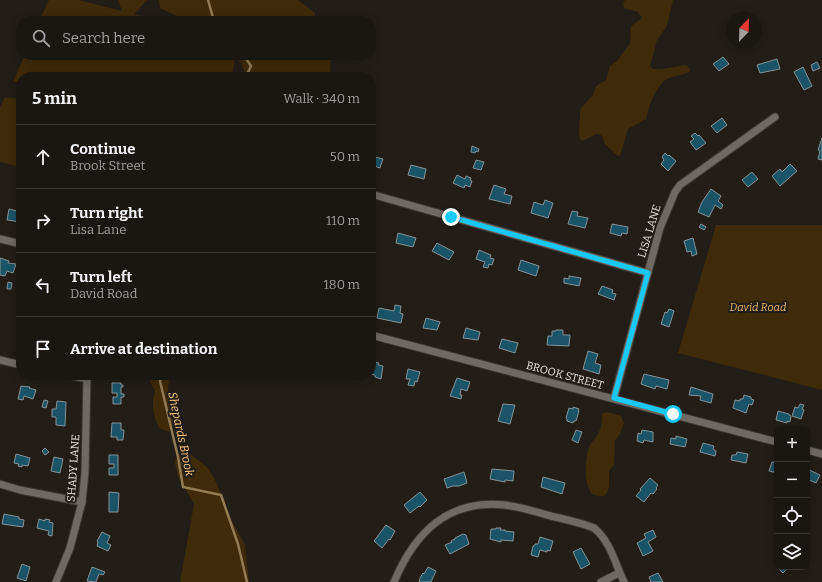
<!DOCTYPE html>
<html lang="en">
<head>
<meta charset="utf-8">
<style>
	:root { --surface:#1a1611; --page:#231f1a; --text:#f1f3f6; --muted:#9f9f9f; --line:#383531 }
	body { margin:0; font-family:Bitter,serif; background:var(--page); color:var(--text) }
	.controls { position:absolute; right:12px; bottom:12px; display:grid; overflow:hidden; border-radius:8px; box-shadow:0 2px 10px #0003 }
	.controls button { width:36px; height:36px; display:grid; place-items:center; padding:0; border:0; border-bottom:1px solid var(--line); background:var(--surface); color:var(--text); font:20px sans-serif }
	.compass { position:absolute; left:726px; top:12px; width:36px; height:36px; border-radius:50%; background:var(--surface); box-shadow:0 2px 10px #0003; rotate:23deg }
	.stop { position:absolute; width:12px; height:12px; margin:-9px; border:3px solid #17cafb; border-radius:50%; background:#fff }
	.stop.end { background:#17cafb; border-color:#fff; box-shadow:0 1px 4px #0008 }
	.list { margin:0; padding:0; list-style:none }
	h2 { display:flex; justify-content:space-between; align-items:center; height:52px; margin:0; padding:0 16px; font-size:17px }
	h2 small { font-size:13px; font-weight:400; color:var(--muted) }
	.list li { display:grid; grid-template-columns:26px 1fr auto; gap:12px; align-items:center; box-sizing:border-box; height:64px; padding:0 16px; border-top:1px solid var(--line) }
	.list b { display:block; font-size:15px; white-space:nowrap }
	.list p { margin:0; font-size:13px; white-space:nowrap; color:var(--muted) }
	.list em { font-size:13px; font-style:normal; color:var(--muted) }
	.icon { flex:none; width:22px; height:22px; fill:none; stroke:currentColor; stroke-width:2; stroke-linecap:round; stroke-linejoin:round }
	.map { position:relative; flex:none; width:822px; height:582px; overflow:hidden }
	.search { position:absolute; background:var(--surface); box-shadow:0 2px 10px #0003; left:16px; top:16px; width:360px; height:44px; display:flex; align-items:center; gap:10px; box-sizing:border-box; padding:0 14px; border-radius:16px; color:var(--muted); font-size:15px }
	.panel { position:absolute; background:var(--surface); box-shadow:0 2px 10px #0003; left:16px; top:72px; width:360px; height:308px; border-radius:16px }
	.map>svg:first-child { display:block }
	.green { fill:#3f2a09 }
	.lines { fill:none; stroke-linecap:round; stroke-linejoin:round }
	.stream { stroke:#927a53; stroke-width:2.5 }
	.building { fill:#1b5467; stroke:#879195 }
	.street-casing { stroke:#3b3734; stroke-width:9 }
	.street { stroke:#6e6962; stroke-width:7 }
	.route { stroke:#17cafb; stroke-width:5 }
	.labels { text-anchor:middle; stroke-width:4; stroke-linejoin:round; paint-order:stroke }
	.street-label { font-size:11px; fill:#e3e0dc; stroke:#221d17 }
	.park-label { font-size:11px; font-style:italic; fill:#ebb76a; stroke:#221d17 }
	.water-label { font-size:12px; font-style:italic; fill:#fbc77a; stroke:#221d17 }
</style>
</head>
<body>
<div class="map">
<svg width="822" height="582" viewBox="0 0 822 582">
	<rect width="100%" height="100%" fill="#221d17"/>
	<g class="green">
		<path d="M49,0H78L122,11L118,0H148C142,4 139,10 134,14L163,21H39Z"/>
		<polygon points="159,0 298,0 315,13 315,21 187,21 160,8"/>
		<path d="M625,0H673L667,26L657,40L650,66L653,69H662L686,65L690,69L689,72C682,75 674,76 667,79C655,87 649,106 646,119L628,129L620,156H618L605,144L602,136L599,134H596L583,141L580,139L579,136L580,111L581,108L593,95L596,86L606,80L610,66L617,61L630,43L631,26L642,18L638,12L624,8L623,4Z"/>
		<path d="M25,55H331L330,77H244C246,69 241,62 235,57L232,77H21V83L13,81Z"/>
		<polygon points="5,97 21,99 21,167 0,162 0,107"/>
		<polygon points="716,225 822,225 822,390 678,353"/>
		<path d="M149,375H169L168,392L172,399L174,421L169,432L159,428C153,415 151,405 155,391L149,378Z"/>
		<path d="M607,412L621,416L624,423L620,434L615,440L614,465L609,471V487L607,493L604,496C600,496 597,496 594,495C583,488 585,458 589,447C590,443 594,441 596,437C601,430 602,423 602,414Z"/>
		<polygon points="188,452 208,468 216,482 231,519 245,545 249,582 180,582 194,504 178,476 175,463 176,457 181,453"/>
	</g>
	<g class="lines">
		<g class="stream">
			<polyline points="208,0 214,21"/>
			<polyline points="237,55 245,57 251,66 246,77"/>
			<polyline points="163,375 160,381 178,457 183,487 221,495 238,544 247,582"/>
		</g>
	</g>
	<g class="building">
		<polygon points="723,57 729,64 719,71 713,64"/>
		<polygon points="777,59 780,69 760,73 757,65"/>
		<polygon points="817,62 820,68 813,71 811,65"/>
		<polygon points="803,67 812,86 804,90 794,72"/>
		<polygon points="722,118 727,125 717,133 711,126"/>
		<polygon points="695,133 698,136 699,135 706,143 696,150 690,142 694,139 691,136"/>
		<polygon points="822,138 822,160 818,159 820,151 818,150"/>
		<polygon points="472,146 479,149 478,152 476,151 475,153 471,152"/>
		<polygon points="665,153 668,156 669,155 676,161 668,171 661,164 664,160 662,157"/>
		<polygon points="371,156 383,159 380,168 371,165"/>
		<polygon points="476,160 484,162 481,170 473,168"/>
		<polygon points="790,164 797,171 780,186 772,176 780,169 782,172"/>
		<polygon points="411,165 426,169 424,179 408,175"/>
		<polygon points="752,172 758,179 748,187 742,180"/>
		<polygon points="457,175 465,179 466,176 471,178 470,180 472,181 470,187 465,185 464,188 453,183"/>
		<polygon points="494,185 506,189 504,194 512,196 510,204 489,199"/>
		<polygon points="711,189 721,196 718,201 723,205 721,209 715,205 709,217 698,212 702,202"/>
		<polygon points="545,200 553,203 548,218 531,213 534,202 543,205"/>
		<polygon points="9,209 21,212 21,222 7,220"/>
		<polygon points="572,211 578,212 577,216 588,218 585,228 568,224"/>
		<polygon points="612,224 628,227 627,234 622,233 621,236 610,233"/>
		<polygon points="701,224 706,227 704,230 699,227"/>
		<polygon points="398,233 416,238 413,247 396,243"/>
		<polygon points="693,238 697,254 692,256 691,251 687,252 684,241"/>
		<polygon points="437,243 454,252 449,260 432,251"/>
		<polygon points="479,250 491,255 490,258 494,259 492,265 489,264 488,268 483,267 485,262 476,259"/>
		<polygon points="0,258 9,261 8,263 16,264 13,273 7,271 5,276 0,275"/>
		<polygon points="521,260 539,266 536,276 518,270"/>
		<polygon points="569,276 581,278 579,286 564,283 564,278 569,279"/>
		<polygon points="8,282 12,283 11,289 7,289"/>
		<polygon points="602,286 613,290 612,293 616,294 614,300 598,294"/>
		<polygon points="395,305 401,306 400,313 403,314 401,323 377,318 379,308 394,311"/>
		<polygon points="669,309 674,311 669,327 661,324 665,312 667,313"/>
		<polygon points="426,318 440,322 437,330 423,328"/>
		<polygon points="466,328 480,332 478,340 463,338"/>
		<polygon points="556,330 563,330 563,335 570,335 569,346 547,345 548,336 552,336 552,331 556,331"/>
		<polygon points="502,339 518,343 515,353 499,348"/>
		<polygon points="588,351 598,354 595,363 601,365 599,374 583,369"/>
		<polygon points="371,361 379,363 378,365 383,366 381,379 375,377 375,375 371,374"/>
		<polygon points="408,369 420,372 417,382 415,381 414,386 408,385 410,379 406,379"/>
		<polygon points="644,374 669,380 667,389 656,386 655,389 641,384"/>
		<polygon points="457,378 470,382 467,391 461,389 460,395 462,395 461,399 450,396"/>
		<polygon points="112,383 121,383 121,385 123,385 123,387 121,387 121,394 124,394 124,397 121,397 121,404 113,404 113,397 117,397 117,393 112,393"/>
		<polygon points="21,386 30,387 29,388 36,390 33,399 24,396 23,400 18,399"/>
		<polygon points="691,387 713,394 711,403 700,400 701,396 689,395"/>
		<polygon points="744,395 751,397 751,399 754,400 752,405 749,404 746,413 733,408 735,400 740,401 740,399 743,399"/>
		<polygon points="44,400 48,401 46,408 42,407"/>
		<polygon points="57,401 66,402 65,426 56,425 56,417 52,417 52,409 56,409"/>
		<polygon points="503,404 515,405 510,424 498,421"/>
		<polygon points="800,404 804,405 802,409 804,410 801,419 792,416 795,407 798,408"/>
		<polygon points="573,407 579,409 578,411 579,411 576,421 574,421 573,423 567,421 567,419 566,418 569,408 573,409"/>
		<polygon points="778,411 789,414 789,415 791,416 790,422 787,421 787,423 776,420"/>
		<polygon points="112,423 121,423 121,430 124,430 123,440 117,440 117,437 111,437"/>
		<polygon points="576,430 582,432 578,443 572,440"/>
		<polygon points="642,430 653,432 653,442 644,440 643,443 637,441 638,433 641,434"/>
		<polygon points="676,436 687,439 685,447 670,444 671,438 676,439"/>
		<polygon points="703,443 714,446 713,449 716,451 715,456 700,452"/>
		<polygon points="45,448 49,452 45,455 42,451"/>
		<polygon points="737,452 748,454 746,463 731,460 732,455 736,455"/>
		<polygon points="16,454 30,458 28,466 22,465 22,467 18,466 19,464 14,463"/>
		<polygon points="109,455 118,455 118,475 109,475 109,468 114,468 114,464 109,464"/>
		<polygon points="54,457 63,459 60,473 51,471"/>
		<polygon points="772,462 777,463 777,473 769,471"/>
		<polygon points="492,469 514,471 513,481 505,480 505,482 490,479"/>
		<polygon points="807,469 820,475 816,483 807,479"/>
		<polygon points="464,472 467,483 459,486 453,486 447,488 444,479"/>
		<polygon points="543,477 565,483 562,494 541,487"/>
		<polygon points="650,478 658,485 656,488 657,489 653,494 651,493 644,502 636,496 641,490 640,489"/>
		<polygon points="109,492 119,493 118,512 109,512"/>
		<polygon points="420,492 427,500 420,507 419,506 410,513 404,505"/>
		<polygon points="4,514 19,517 19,519 24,520 23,527 2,524"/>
		<polygon points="39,519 45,521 45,519 50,520 49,522 53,523 52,536 48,535 49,531 37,528"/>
		<polygon points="386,525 395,531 390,540 389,539 382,548 374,541"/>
		<polygon points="496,528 501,528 500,530 505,530 505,531 514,532 513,541 501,540 501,542 490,539 491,529 496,529"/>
		<polygon points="653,530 656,537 648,542 653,551 643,556 637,543 646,538 644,534"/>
		<polygon points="102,532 110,536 107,543 111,545 108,551 97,546 98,542 97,541"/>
		<polygon points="463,534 466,535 469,544 450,554 445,545 452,542 451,541 455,539 455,538"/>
		<polygon points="540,537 553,541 550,551 547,550 547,552 540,550 538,557 531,555 533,546 534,546 535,544 538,544"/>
		<polygon points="581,548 590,564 581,569 573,552"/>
		<polygon points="22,564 30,567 26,581 17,578"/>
		<polygon points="777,564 777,567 789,567 783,573 776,566"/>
		<polygon points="92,567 105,572 103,575 99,574 96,582 87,581"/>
		<polygon points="428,567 436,571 431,582 419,582 420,578 423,573 424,574"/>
		<polygon points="658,573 663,582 651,582 649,577"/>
	</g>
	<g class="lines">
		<defs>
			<g id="street">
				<polyline points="371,194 648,273"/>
				<polyline points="0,239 21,244"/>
				<polyline points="371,335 777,442"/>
				<polyline points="0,360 21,365"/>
				<polyline points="68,375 87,379"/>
				<polyline points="614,398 660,228 675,192 680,185 694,175 775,117"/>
				<polyline points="807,450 822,454"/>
				<polyline points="0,484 20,490 82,502"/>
				<polyline points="56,582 70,548 82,502 85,473 87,375"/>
				<path d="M394,582C415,532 448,499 505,505C520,507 534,511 547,515C563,519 579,522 594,528C611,542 615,564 624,582"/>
				<polyline points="601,582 619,573"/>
			</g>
		</defs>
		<use href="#street" class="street-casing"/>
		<use href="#street" class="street"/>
	</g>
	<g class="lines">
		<polyline class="route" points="451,217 648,273 614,398 673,414"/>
	</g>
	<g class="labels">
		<g class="street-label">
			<text transform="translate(649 231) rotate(-73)" y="4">LISA LANE</text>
			<text transform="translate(565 375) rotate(15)" y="4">BROOK STREET</text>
			<text transform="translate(73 468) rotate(-86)" y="4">SHADY LANE</text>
		</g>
		<g class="park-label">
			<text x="758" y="311">David Road</text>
		</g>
		<g class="water-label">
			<text transform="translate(181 434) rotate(78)" y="4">Shepards Brook</text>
		</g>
	</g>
</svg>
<div class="controls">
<button>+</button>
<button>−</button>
<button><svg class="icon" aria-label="locate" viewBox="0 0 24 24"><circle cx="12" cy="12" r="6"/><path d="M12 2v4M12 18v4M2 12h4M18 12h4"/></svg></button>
<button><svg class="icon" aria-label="layers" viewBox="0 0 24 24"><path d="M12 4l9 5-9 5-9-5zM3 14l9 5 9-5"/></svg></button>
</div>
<svg class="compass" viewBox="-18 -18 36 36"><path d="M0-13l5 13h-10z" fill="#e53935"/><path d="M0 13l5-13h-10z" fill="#9f9f9f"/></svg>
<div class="stop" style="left:673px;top:414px"></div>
<div class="stop end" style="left:451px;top:217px"></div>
<div class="search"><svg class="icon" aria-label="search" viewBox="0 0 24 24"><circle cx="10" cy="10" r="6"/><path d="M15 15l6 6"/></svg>Search here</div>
<section class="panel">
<h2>5 min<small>Walk · 340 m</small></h2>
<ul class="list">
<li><svg class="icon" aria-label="ahead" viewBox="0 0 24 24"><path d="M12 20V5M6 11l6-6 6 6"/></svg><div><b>Continue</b><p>Brook Street</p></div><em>50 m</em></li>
<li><svg class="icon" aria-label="right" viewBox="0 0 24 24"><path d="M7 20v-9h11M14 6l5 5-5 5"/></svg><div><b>Turn right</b><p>Lisa Lane</p></div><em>110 m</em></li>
<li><svg class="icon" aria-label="left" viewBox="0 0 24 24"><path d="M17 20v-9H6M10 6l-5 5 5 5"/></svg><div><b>Turn left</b><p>David Road</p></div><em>180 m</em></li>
<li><svg class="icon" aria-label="arrive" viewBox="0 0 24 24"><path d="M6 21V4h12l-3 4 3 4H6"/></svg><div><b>Arrive at destination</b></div></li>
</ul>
</section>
</div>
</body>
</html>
